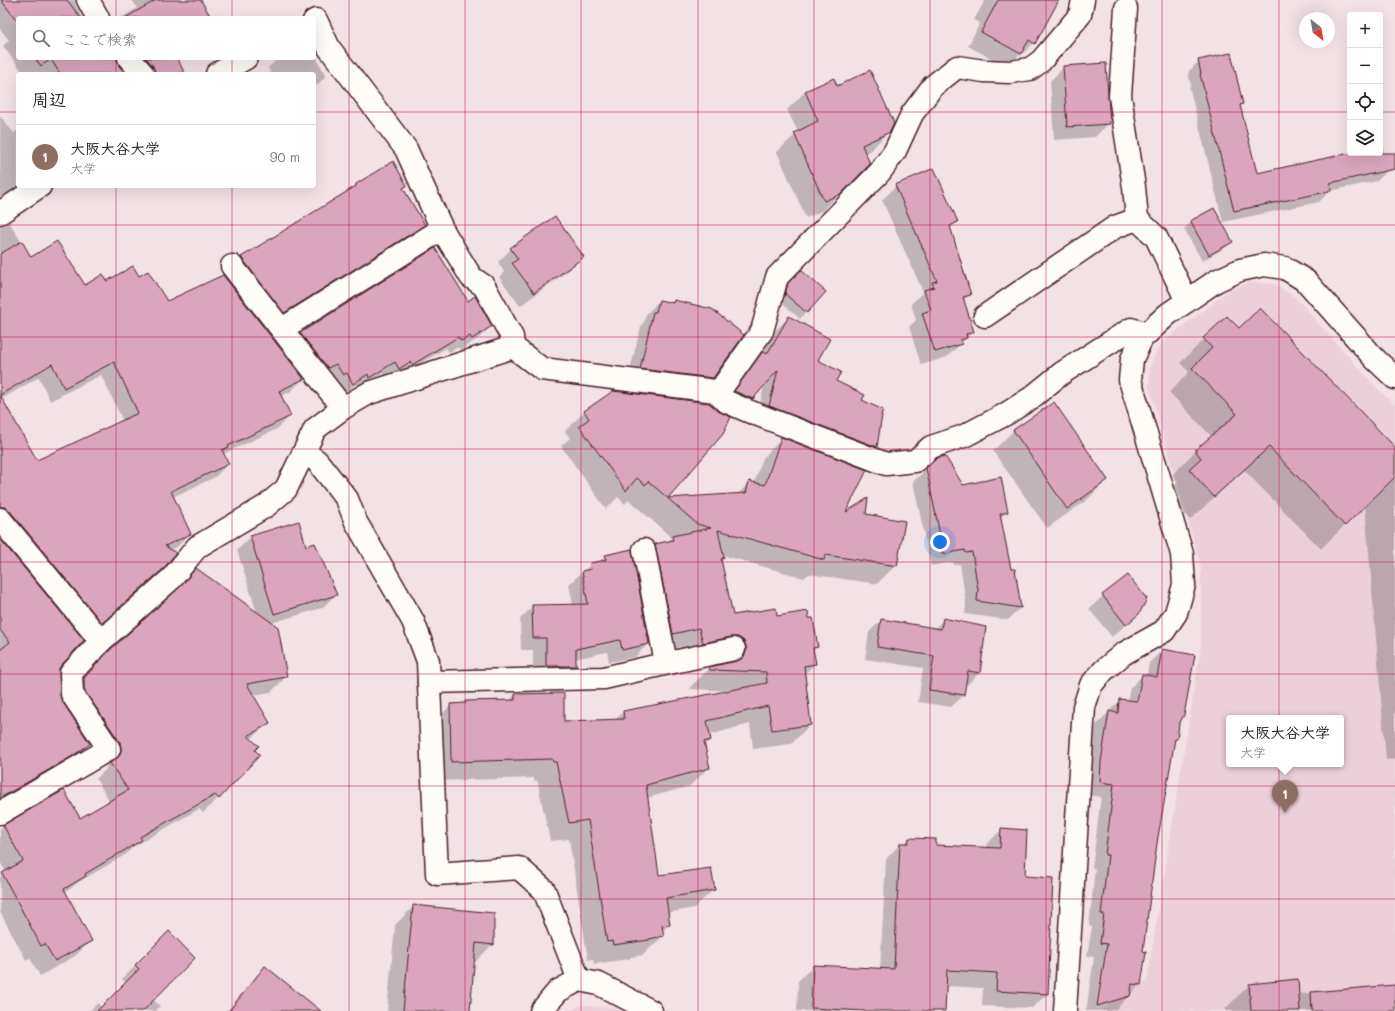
<!DOCTYPE html>
<html lang="ja">
<head>
<meta charset="utf-8">
<style>
	:root { --surface:#fff; --page:#f6f6f6; --text:#202124; --muted:#757577; --line:#e0e0e0; --accent:#d1495b }
	body { margin:0; font-family:Mali,"Klee One",sans-serif; background:var(--page); color:var(--text) }
	.controls { position:absolute; right:12px; top:12px; display:grid; overflow:hidden; border-radius:4px; box-shadow:0 4px 16px #0002 }
	.controls button { width:36px; height:36px; display:grid; place-items:center; padding:0; border:0; border-bottom:1px solid var(--line); background:var(--surface); color:var(--text); font:20px sans-serif }
	.compass { position:absolute; left:1299px; top:12px; width:36px; height:36px; border-radius:50%; background:var(--surface); box-shadow:0 4px 16px #0002; rotate:149deg }
	.you { position:absolute; left:940px; top:542px; width:14px; height:14px; margin:-10px; border:3px solid #fff; border-radius:50%; background:#1a73e8; box-shadow:0 0 0 6px #1a73e833 }
	.badge { display:grid; place-items:center; width:26px; height:26px; border-radius:50%; background:var(--accent); color:#fff; font-size:13px; font-weight:700 }
	.pin { position:absolute; translate:-50% -33px; filter:drop-shadow(0 1px 2px #0008) }
	.pin::after { content:''; position:absolute; top:21px; width:14px; height:12px; background:inherit; clip-path:polygon(0 0,100% 0,50% 100%) }
	.popup { position:absolute; left:1226px; top:715px; width:118px; height:52px; box-sizing:border-box; display:grid; place-content:center; border-radius:4px; background:var(--surface); filter:drop-shadow(0 1px 3px #0005); font-size:13px; white-space:nowrap; color:var(--muted) }
	.popup b { font-size:15px; color:var(--text) }
	.popup::after { content:''; position:absolute; left:50%; top:100%; margin-left:-8px; border:8px solid transparent; border-top-color:var(--surface) }
	.list { margin:0; padding:0; list-style:none }
	h2 { display:flex; justify-content:space-between; align-items:center; height:52px; margin:0; padding:0 16px; font-size:17px }
	h2 small { font-size:13px; font-weight:400; color:var(--muted) }
	.list li { display:grid; grid-template-columns:26px 1fr auto; gap:12px; align-items:center; box-sizing:border-box; height:64px; padding:0 16px; border-top:1px solid var(--line) }
	.list b { display:block; font-size:15px; white-space:nowrap }
	.list p { margin:0; font-size:13px; white-space:nowrap; color:var(--muted) }
	.list em { font-size:13px; font-style:normal; color:var(--muted) }
	.icon { flex:none; width:22px; height:22px; fill:none; stroke:currentColor; stroke-width:2; stroke-linecap:round; stroke-linejoin:round }
	.map { position:relative; flex:none; width:1395px; height:1011px; overflow:hidden }
	.search { position:absolute; background:var(--surface); box-shadow:0 4px 16px #0002; left:16px; top:16px; width:300px; height:44px; display:flex; align-items:center; gap:10px; box-sizing:border-box; padding:0 14px; border-radius:4px; color:var(--muted); font-size:15px }
	.panel { position:absolute; background:var(--surface); box-shadow:0 4px 16px #0002; left:16px; top:72px; width:300px; height:116px; border-radius:4px }
	.map>svg:first-child { display:block }
	.built { fill:#ebd0da; fill-rule:evenodd }
	.shadow { fill:#0003 }
	.building { fill:#daa5bd; stroke:#4a1f2b; fill-rule:evenodd }
	.lines { fill:none; stroke-linecap:round; stroke-linejoin:round }
	.minor-casing { stroke:#4a1f2b; stroke-width:25 }
	.tertiary-casing { stroke:#4a1f2b; stroke-width:25 }
	.minor { stroke:#fdfcf7; stroke-width:22 }
	.tertiary { stroke:#fdfcf7; stroke-width:22 }
	.grid { fill:none; stroke:#c2185b; stroke-width:1; stroke-opacity:0.55 }
</style>
</head>
<body>
<div class="map">
<svg width="1395" height="1011" viewBox="0 0 1395 1011">
	<rect width="100%" height="100%" fill="#f2e2e6"/>
	<filter id="ink" filterUnits="userSpaceOnUse"><feTurbulence type="fractalNoise" baseFrequency=".025" numOctaves="2"/><feDisplacementMap in="SourceGraphic" scale="8" xChannelSelector="R" yChannelSelector="G"/><feConvolveMatrix kernelMatrix="1 2 1 2 8 2 1 2 1" color-interpolation-filters="sRGB"/></filter>
	<g filter="url(#ink)">
		<g class="built">
			<path d="M1251,282L1275,284L1297,299L1372,383L1395,405V1011H1100L1147,980L1201,646V566L1149,386L1150,365L1161,343L1231,289ZM1229,718H1341V764H1229Z"/>
			<polygon points="581,1005 617,1009 620,1011 570,1011"/>
		</g>
		<g class="shadow">
			<polygon points="0,0 75,0 76,6 83,18 18,18 18,58 181,58 177,61 184,74 135,74 120,59 116,59 119,67 125,74 24,74 3,46 9,40 0,29"/>
			<polygon points="132,0 199,0 206,11 208,10 213,18 121,18 137,8"/>
			<polygon points="985,0 1050,0 1034,43 1020,56 1019,55 1007,67 968,46 980,23 974,20"/>
			<polygon points="314,53 326,76 314,88 314,74 271,74 268,68 278,58 314,58"/>
			<polygon points="1199,61 1242,104 1240,107 1256,175 1347,155 1350,152 1350,153 1380,153 1380,139 1381,138 1388,170 1377,181 1330,191 1319,202 1223,222 1189,86 1191,85 1188,72"/>
			<polygon points="1064,67 1108,124 1095,137 1054,140 1050,81"/>
			<polygon points="833,79 836,87 889,131 871,150 865,153 869,164 822,211 806,218 777,152 798,132 787,110 805,92"/>
			<polygon points="0,116 14,133 18,130 18,186 31,186 0,201"/>
			<polygon points="356,185 406,186 402,189 424,225 411,238 271,325 229,270 242,257 351,190"/>
			<polygon points="896,186 957,222 950,229 970,294 963,301 973,332 947,357 921,365 909,327 916,320 911,304 923,292 882,200"/>
			<polygon points="1191,222 1232,242 1225,248 1202,261 1184,229"/>
			<polygon points="10,223 31,258 84,287 139,278 167,303 303,379 290,392 281,396 290,416 277,429 223,454 228,464 215,477 173,497 190,533 177,547 169,550 162,569 89,635 0,528 0,409 37,461 123,421 101,375 50,401 39,377 0,400 0,226"/>
			<polygon points="511,249 583,257 569,270 520,306 499,277 504,272 498,262"/>
			<polygon points="801,271 806,312 800,319 779,300 782,291"/>
			<polygon points="659,301 672,304 674,301 712,378 699,391 627,382 641,326 644,322 646,314"/>
			<polygon points="467,303 491,326 479,338 460,350 458,347 449,352 446,348 400,376 387,380 383,373 358,389 356,385 341,394 289,345 301,333"/>
			<polygon points="789,317 817,361 835,381 881,416 876,447 863,460 756,419 765,383 739,412 722,405 750,366 763,353 776,330"/>
			<polygon points="1227,317 1239,330 1395,449 1395,759 1386,760 1365,505 1321,549 1244,470 1190,520 1166,493 1178,482 1172,475 1195,451 1212,437 1169,392 1189,372 1180,363"/>
			<polygon points="613,392 722,433 666,499 737,495 750,482 754,483 763,458 782,438 844,514 864,515 896,565 877,584 809,574 804,578 722,555 723,558 720,560 732,616 776,617 817,646 813,651 815,664 804,674 810,725 791,744 753,749 750,724 709,735 710,740 704,746 709,767 690,786 647,798 659,876 714,889 694,908 667,913 669,925 662,931 663,936 643,955 631,957 629,959 594,964 593,959 588,960 569,839 550,841 537,780 534,781 534,778 432,781 432,724 451,705 464,704 466,702 509,701 515,695 563,722 615,720 623,712 732,691 691,689 690,687 710,668 727,664 725,660 684,661 680,647 654,652 636,564 655,545 667,542 672,538 629,500 625,504 618,497 606,509 561,446 570,438 565,431 584,412"/>
			<polygon points="1054,403 1107,480 1087,500 1047,528 993,451 1013,431"/>
			<polygon points="926,469 962,486 1007,511 1000,519 1011,571 1014,570 1020,608 1008,620 965,614 966,604 960,564 954,565 953,562 931,566 913,482"/>
			<polygon points="251,536 305,547 336,594 322,608 271,623 286,677 271,692 253,695 269,722 250,740 218,798 203,813 199,809 133,847 125,855 77,883 65,893 91,941 75,956 40,976 30,958 26,960 0,912 0,877 6,872 0,862 0,829 4,825 80,819 110,802 96,779 106,769 107,765 105,758 69,694 110,651 170,597 196,569 257,613 237,550"/>
			<polygon points="0,540 58,668 59,695 61,701 89,743 76,757 0,803"/>
			<polygon points="605,556 648,644 635,657 609,662 607,652 575,659 575,666 562,679 533,678 533,650 521,650 520,619 533,606 573,605 569,584 591,564 599,562"/>
			<polygon points="1103,596 1138,614 1112,637 1089,609"/>
			<polygon points="881,620 934,629 943,620 979,673 967,685 965,684 964,695 951,707 918,702 923,668 865,659 869,632"/>
			<polygon points="1162,650 1178,724 1176,739 1174,741 1156,843 1142,952 1140,985 1116,1009 1109,1011 1086,1011 1094,957 1087,956 1092,927 1089,926 1095,868 1092,868 1101,797 1087,795 1089,775 1096,725 1120,700 1127,701 1130,688 1143,675 1147,676 1149,663"/>
			<polygon points="1002,829 1024,877 1047,994 1032,1008 982,1006 983,988 945,986 944,1011 797,1011 798,981 813,966 880,970 886,859 900,844 904,844 909,839 935,846 987,848 987,844"/>
			<polygon points="414,906 493,944 474,963 473,963 468,1011 387,1011 395,925"/>
			<polygon points="169,933 153,999 160,1006 156,1010 158,1011 89,1011 98,1003 102,1008 126,983 122,979"/>
			<polygon points="265,967 296,1011 227,1011 252,981"/>
			<polygon points="1249,985 1298,994 1395,986 1395,1011 1226,1011 1225,1009"/>
		</g>
		<g class="building">
			<polygon points="1,0 67,0 81,18 18,18 18,22"/>
			<polygon points="156,0 201,0 211,18 125,18"/>
			<polygon points="998,0 1059,0 1035,44 1029,40 1021,54 981,32"/>
			<polygon points="1231,53 1243,104 1240,105 1257,173 1350,153 1395,153 1395,169 1330,183 1331,191 1234,211 1200,74 1201,74 1198,60"/>
			<polygon points="35,58 117,58 119,66 126,74 60,74 51,59 41,66"/>
			<polygon points="146,58 177,58 185,74 155,74 153,66"/>
			<polygon points="1106,63 1110,124 1067,127 1063,66"/>
			<polygon points="870,70 894,123 890,132 862,145 870,164 841,194 824,201 794,133 818,121 805,91 834,78 837,86"/>
			<polygon points="393,161 407,186 403,188 425,225 284,313 241,257 356,186 356,184"/>
			<polygon points="934,168 958,222 950,226 971,295 963,297 974,332 966,334 967,338 960,340 962,344 935,352 922,313 931,310 924,290 934,287 932,282 937,281 895,185"/>
			<polygon points="1214,208 1233,242 1209,255 1190,221"/>
			<polygon points="555,216 584,257 534,293 512,263 518,259 510,248"/>
			<path d="M22,241L31,257L57,241L85,285L103,274L107,281L133,266L139,276L148,271L167,301L223,275L304,379L279,391L291,416L228,446L229,447L222,450L229,464L171,491L191,534L165,546L176,553L163,569L102,623L10,511L5,507H0V254ZM114,362L138,413L37,460L0,395L52,364L64,388Z"/>
			<polygon points="435,248 468,301 475,296 492,326 472,339 470,336 461,341 458,337 412,365 410,362 399,369 395,362 369,378 368,374 353,384 347,373 343,375 336,364 328,368 300,333"/>
			<polygon points="801,270 826,292 807,313 785,294 788,283"/>
			<polygon points="659,300 673,303 674,300 712,309 744,335 713,378 640,369 653,312 656,312"/>
			<polygon points="1260,308 1395,447 1395,477 1345,526 1269,447 1214,497 1189,469 1201,458 1195,450 1237,414 1192,368 1212,348 1203,338 1227,316 1239,328"/>
			<polygon points="789,316 830,339 818,360 841,372 836,381 865,395 862,400 883,410 881,415 882,415 877,447 769,406 778,370 753,399 734,391 763,351 767,354"/>
			<polygon points="613,391 709,403 720,412 731,417 723,434 668,498 746,493 749,481 765,485 781,437 867,470 846,512 868,498 866,514 905,521 897,566 826,555 824,560 718,530 724,558 721,559 733,615 776,608 777,616 808,611 809,618 813,618 818,647 813,648 816,664 804,666 811,725 772,730 768,706 707,721 711,740 704,742 710,768 646,785 659,875 711,868 715,890 666,898 670,925 662,926 664,936 649,939 649,940 613,945 612,941 607,942 588,820 569,823 556,762 553,762 552,759 451,762 450,704 466,703 465,701 515,700 515,694 564,693 564,721 624,719 623,711 767,683 766,672 710,670 709,667 737,661 743,658 746,652 746,646 744,641 738,637 731,637 703,643 699,628 673,634 655,544 673,540 672,536 711,528 697,524 648,481 645,485 637,478 626,491 579,426 589,419 584,411"/>
			<polygon points="1054,402 1108,480 1067,509 1013,430"/>
			<polygon points="945,456 963,485 1001,477 1008,512 1000,514 1011,569 1015,569 1021,608 977,601 978,590 972,552 966,553 965,550 944,554 926,468 937,458"/>
			<polygon points="299,521 306,546 315,543 337,595 274,614 250,536"/>
			<polygon points="0,539 84,640 59,668 60,695 62,701 90,744 71,757 0,798 0,650 10,642 0,630"/>
			<polygon points="632,549 649,644 622,650 620,640 576,649 576,666 546,666 546,638 533,638 532,605 588,604 582,571 591,569 590,563 606,560 605,555"/>
			<polygon points="196,568 278,627 287,677 247,684 270,723 248,736 259,746 255,750 260,755 219,799 215,795 140,837 142,840 85,874 86,876 64,889 92,941 55,961 45,944 41,946 2,873 23,861 3,825 64,790 80,818 128,790 110,763 120,755 121,749 120,742 84,690 84,678 110,650 180,587"/>
			<polygon points="1128,575 1147,599 1139,614 1126,625 1102,595"/>
			<polygon points="943,618 986,627 980,673 968,671 964,695 929,690 934,656 877,647 881,619 941,629"/>
			<polygon points="1162,649 1195,655 1184,715 1179,724 1177,739 1175,739 1157,843 1143,951 1146,952 1141,985 1132,984 1130,996 1097,1006 1107,944 1100,943 1104,914 1101,914 1108,855 1105,855 1114,784 1100,782 1101,762 1109,711 1118,713 1119,699 1137,701 1142,674 1157,677"/>
			<polygon points="1001,828 1027,830 1025,876 1053,878 1048,994 996,991 997,973 947,970 945,1011 865,1011 811,1008 813,965 894,969 900,843 908,843 909,838 936,839 936,845 1000,848"/>
			<polygon points="413,905 494,913 494,945 476,943 470,1011 403,1011"/>
			<polygon points="169,931 195,958 143,1011 97,1011 139,969 135,965"/>
			<polygon points="265,966 321,1011 229,1011"/>
			<polygon points="1298,979 1300,1011 1251,1011 1249,984"/>
			<polygon points="1395,985 1395,1011 1312,1011 1311,992"/>
		</g>
		<g class="lines">
			<defs>
				<g id="minor">
					<polyline points="88,0 98,18"/>
					<polyline points="1126,8 1120,96 1134,187 1137,219 1156,237 1187,301"/>
					<polyline points="314,21 316,20 329,48 406,149 442,229 471,277 484,286 512,337 513,347"/>
					<polyline points="129,58 143,74"/>
					<polyline points="217,74 246,58"/>
					<polyline points="0,213 40,186"/>
					<polyline points="232,266 343,408"/>
					<polyline points="985,316 1115,227 1137,219"/>
					<polyline points="282,329 442,229"/>
					<polyline points="718,393 762,331 777,277 880,172 895,151 912,114 933,86 957,67 984,71 1010,72 1030,69 1041,61 1080,15 1083,0"/>
					<polyline points="304,452 317,461 347,499 356,522 413,621 428,661 437,874 519,868 544,890 579,980"/>
					<polyline points="0,519 101,641"/>
					<polyline points="644,550 666,663"/>
					<polyline points="429,682 604,678 664,664 734,649"/>
					<polyline points="0,813 109,749 72,694 71,673 101,641 172,578 197,547 266,506 286,489 315,429 343,408 369,393 513,347 542,369 715,391 725,401 748,411 886,464 915,461 931,447 964,436 1006,414 1031,398 1062,373 1131,329 1146,334"/>
				</g>
				<g id="tertiary">
					<polyline points="541,1011 558,991 579,980 599,984 651,1011"/>
					<polyline points="1065,1011 1084,707 1091,685 1104,670 1123,654 1164,631 1176,613 1184,585 1182,554 1130,380 1132,359 1142,338 1168,314 1216,281 1240,270 1264,265 1285,268 1306,281 1375,359 1395,378"/>
				</g>
			</defs>
			<use href="#minor" class="minor-casing"/>
			<use href="#tertiary" class="tertiary-casing"/>
			<use href="#minor" class="minor"/>
			<use href="#tertiary" class="tertiary"/>
		</g>
	</g>
	<path class="grid" d="M116,0V18M232,0V18M349,0V1011M465,0V1011M581,0V1011M698,0V1011M814,0V1011M930,0V1011M1046,0V1011M1162,0V1011M1279,0V1011M116,58V74M232,58V74M0,112H18M314,112H1350M1380,112H1395M116,186V1011M232,186V1011M0,225H1395M0,337H1395M0,449H1395M0,562H1395M0,674H1395M0,786H1395M0,899H1395"/>
</svg>
<div class="controls">
<button>+</button>
<button>−</button>
<button><svg class="icon" aria-label="locate" viewBox="0 0 24 24"><circle cx="12" cy="12" r="6"/><path d="M12 2v4M12 18v4M2 12h4M18 12h4"/></svg></button>
<button><svg class="icon" aria-label="layers" viewBox="0 0 24 24"><path d="M12 4l9 5-9 5-9-5zM3 14l9 5 9-5"/></svg></button>
</div>
<svg class="compass" viewBox="-18 -18 36 36"><path d="M0-13l5 13h-10z" fill="#e53935"/><path d="M0 13l5-13h-10z" fill="#757577"/></svg>
<div class="you"></div>
<div class="pin badge" style="left:1285px;top:813px;background:#8d6e63">1</div>
<div class="popup"><b>大阪大谷大学</b>大学</div>
<div class="search"><svg class="icon" aria-label="search" viewBox="0 0 24 24"><circle cx="10" cy="10" r="6"/><path d="M15 15l6 6"/></svg>ここで検索</div>
<section class="panel">
<h2>周辺<small></small></h2>
<ul class="list">
<li><span class="badge" style="background:#8d6e63">1</span><div><b>大阪大谷大学</b><p>大学</p></div><em>90 m</em></li>
</ul>
</section>
</div>
</body>
</html>
